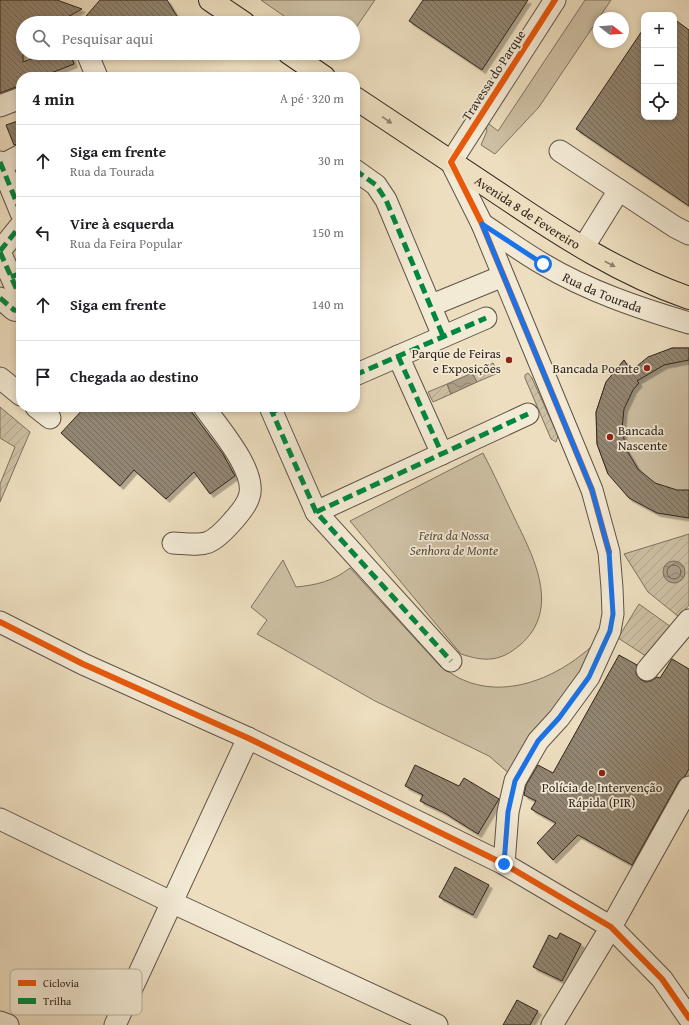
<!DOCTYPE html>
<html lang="pt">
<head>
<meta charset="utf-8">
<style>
	:root { --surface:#fff; --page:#f6f6f6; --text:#202124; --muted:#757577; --line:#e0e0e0 }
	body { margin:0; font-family:"Gentium Book Plus",serif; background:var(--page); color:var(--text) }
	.controls { position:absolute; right:12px; top:12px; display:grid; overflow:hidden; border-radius:8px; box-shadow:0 2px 6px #0003 }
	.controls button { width:36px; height:36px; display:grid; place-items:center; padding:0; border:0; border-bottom:1px solid var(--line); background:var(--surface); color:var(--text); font:20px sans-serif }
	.compass { position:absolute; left:593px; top:12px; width:36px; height:36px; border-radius:50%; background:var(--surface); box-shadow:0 2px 6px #0003; rotate:107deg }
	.stop { position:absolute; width:12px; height:12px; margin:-9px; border:3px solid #1a73e8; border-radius:50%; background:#fff }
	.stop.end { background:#1a73e8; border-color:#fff; box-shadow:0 1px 4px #0008 }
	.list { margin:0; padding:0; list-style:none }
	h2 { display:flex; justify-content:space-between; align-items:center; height:52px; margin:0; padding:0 16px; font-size:17px }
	h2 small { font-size:13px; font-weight:400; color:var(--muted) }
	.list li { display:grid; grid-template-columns:26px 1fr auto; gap:12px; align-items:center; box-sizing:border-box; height:72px; padding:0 16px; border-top:1px solid var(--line) }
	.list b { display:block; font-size:15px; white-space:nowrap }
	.list p { margin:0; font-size:13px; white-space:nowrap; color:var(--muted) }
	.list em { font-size:13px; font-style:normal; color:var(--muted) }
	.icon { flex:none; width:22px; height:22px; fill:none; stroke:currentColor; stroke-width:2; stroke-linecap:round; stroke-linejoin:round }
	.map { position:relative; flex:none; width:689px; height:1025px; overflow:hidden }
	.search { position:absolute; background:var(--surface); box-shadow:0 2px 6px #0003; left:16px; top:16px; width:344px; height:44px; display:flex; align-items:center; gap:10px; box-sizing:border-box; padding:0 14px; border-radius:22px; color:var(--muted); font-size:15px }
	.panel { position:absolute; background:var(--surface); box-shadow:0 2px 6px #0003; left:16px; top:72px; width:344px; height:340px; border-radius:16px }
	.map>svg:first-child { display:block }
	.green { fill:#cdbfa3; stroke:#7e7260 }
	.garden { fill:url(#garden-furrows); stroke:#7e7260 }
	.water { fill:url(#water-waves); stroke:#7b6e5d }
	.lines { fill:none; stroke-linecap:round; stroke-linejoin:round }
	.shore { stroke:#6e6252; stroke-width:1 }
	.building { fill:url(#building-back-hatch); stroke:#30251d; filter:url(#shadow) }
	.minor-casing { stroke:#5f5346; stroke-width:23 }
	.major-casing { stroke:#30251d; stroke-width:24 }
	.minor { stroke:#f3ead5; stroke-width:21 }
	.major { stroke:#eddebf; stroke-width:22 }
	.quiet { stroke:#00873e; stroke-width:5; stroke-dasharray:10 5; stroke-linecap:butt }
	.cycleway-casing { stroke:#f3ead5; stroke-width:8 }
	.cycleway { stroke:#e8590c; stroke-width:6 }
	.oneway { fill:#8e826e }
	.route { stroke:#1a73e8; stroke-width:5 }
	.poi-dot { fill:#8f2418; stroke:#f3ead5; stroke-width:1.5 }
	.labels { text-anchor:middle; stroke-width:3.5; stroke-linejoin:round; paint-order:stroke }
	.street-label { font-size:13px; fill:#30251d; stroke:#f3ead5 }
	.poi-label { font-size:13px; fill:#30251d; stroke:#f3ead5; text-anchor:end }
	.park-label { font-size:13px; font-style:italic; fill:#574c3e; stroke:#f3ead5 }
	.key { fill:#f3ead5; stroke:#b8af9e; stroke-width:1 }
	.key-label { font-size:11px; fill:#30251d }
</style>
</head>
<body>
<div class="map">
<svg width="689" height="1025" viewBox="0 0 689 1025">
	<defs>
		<pattern id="garden-furrows" width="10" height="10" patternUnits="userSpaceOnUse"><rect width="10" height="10" fill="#cdbfa3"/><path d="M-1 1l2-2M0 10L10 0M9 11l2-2" fill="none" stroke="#b0a48c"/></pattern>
		<pattern id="water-waves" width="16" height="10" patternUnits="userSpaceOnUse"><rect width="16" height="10" fill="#ad9f88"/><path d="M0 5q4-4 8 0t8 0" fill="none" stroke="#8d816f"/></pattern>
		<pattern id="building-back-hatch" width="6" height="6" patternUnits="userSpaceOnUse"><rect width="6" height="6" fill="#928571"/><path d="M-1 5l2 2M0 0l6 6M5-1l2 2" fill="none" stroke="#786d5c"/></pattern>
		<filter id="shadow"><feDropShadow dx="3.5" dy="3.5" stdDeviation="0" flood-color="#0004"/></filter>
	</defs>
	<rect width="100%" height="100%" fill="#eddebf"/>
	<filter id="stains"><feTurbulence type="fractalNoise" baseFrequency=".005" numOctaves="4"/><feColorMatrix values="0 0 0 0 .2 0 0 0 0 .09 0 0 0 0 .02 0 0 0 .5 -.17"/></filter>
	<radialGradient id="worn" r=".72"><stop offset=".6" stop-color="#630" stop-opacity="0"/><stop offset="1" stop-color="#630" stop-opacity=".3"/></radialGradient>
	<g class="green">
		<polygon points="261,0 375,0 353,32 353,23 294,23"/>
		<polygon points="585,0 611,0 539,107 495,154 481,145 487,131 484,120 498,131"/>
		<polygon points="672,348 689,348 689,517 608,474 597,444 596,412 606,382 624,360 631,371"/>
		<path d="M483,453C494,474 504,496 514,517C533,556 562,609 520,645C500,662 485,662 461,654L350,521Z"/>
		<path d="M283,560L296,587C317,585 333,581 350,568L441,667C447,670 453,675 459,678C505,701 559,677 593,645L589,668L511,775L489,756L375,701L257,634L267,620L251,607Z"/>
	</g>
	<g class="garden">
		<polygon points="493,363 498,373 477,382 472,373"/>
		<polygon points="528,373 532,378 558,436 556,442 551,439 525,378 525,375"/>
		<polygon points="447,384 451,394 433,402 428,392"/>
		<polygon points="0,407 30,432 0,502 0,484 15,447 0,438"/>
		<polygon points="689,534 689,605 679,617 648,592 624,554"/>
		<polygon points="639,604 671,627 649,658 618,638"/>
	</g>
	<g class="water">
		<polygon points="472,373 477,382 451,394 447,384"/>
		<circle cx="674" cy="572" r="11"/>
	</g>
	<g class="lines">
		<circle class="shore" cx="674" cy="572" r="7"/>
	</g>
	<g class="building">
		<polygon points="0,0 57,0 82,9 57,23 23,23 23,62 46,53 70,53 74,64 41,77 21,77 21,85 0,93"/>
		<polygon points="100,0 167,0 178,18 170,23 80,23"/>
		<polygon points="423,0 528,0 482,70 409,21"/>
		<polygon points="674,19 689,30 689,206 576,129 644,28 644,117 674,117"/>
		<polygon points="21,120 21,143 14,145 6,125"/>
		<polygon points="672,348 689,348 689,360 664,365 637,381 639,383 633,390 624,409 622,429 626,449 638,469 655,483 677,490 689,490 689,518 657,513 629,498 608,474 597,444 596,412 606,382 624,360 631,371 648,357"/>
		<polygon points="85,407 188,407 223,454 235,476 210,494 194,472 166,499 134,470 120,486 61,433"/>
		<polygon points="619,655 637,665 636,674 640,679 645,682 651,681 657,677 660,678 672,659 689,669 689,769 685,776 679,781 632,865 578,835 553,860 537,843 556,823 531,809 536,801 524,795 526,785 538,765 553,773"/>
		<polygon points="415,765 459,786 464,778 499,799 478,834 443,812 420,801 423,795 405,786"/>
		<polygon points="455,867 489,885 473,915 439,897"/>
		<polygon points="560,933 581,944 562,981 533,967 549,935 557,939"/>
		<polygon points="517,1000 538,1011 530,1025 503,1025"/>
	</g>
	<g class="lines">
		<defs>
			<g id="minor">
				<polyline points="87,53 97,77"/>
				<polyline points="0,106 21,98"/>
				<polyline points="560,151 675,227 689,234"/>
				<polyline points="0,162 21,213"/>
				<polyline points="0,166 21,155"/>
				<polyline points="355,170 376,185 386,200 443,336"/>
				<path id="s1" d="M482,224C502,237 522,252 543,264C588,291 639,308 689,323"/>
				<polyline points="583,248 619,190"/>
				<polyline points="0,251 21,225"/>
				<polyline points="0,252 21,299"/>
				<polyline points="0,298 14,310 21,311"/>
				<polyline points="432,305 503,276"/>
				<polyline points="398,356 442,454"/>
				<polyline points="355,375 486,318"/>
				<polyline points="0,378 21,395"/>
				<polyline points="36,407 50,418"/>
				<polyline points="270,407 316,512 451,661"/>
				<polyline points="316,512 528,414"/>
				<path d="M173,543C205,545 209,548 232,522C238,515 246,507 249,497C258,472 218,427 204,407"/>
				<polyline points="0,622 83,664 248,738 504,864 611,927 662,979 689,1018"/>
				<polyline points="647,670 689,620"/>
				<polyline points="0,819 171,902 437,1025"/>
				<polyline points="504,864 508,812 515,781 538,741 559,718 589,677 610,631 613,614 612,588 609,552 592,490 482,224 451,162 555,0"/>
				<polyline points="0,1022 8,1025"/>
				<polyline points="115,1025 248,738"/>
				<polyline points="552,1025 611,927 689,787"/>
			</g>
			<g id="major">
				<polyline points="210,0 244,23"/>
				<polyline points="289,53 324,77"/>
				<path id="s2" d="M355,98C404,131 454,164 504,197C563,237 621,274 689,298"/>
			</g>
		</defs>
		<use href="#minor" class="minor-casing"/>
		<use href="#major" class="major-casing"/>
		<use href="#minor" class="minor"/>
		<use href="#major" class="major"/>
		<g class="quiet">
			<polyline points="0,162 21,213"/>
			<polyline points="355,170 376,185 386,200 443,336"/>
			<polyline points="0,251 21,225"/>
			<polyline points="0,252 21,299"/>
			<polyline points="11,277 21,273"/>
			<polyline points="0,298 14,310 21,311"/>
			<polyline points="398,356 442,454"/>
			<polyline points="355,375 486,318"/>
			<polyline points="270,407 316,512 451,661"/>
			<polyline points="272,412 284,407"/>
			<polyline points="316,512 528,414"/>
		</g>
		<defs>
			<g id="cycleway">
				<polyline points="555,0 451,162 482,224 592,490 609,552"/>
				<polyline points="0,622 83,664 248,738 504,864 611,927 662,979 689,1018"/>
			</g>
		</defs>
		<use href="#cycleway" class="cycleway-casing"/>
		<use href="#cycleway" class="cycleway"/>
	</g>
	<defs><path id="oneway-solid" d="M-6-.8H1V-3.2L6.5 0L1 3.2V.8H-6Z"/></defs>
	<g class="oneway">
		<use href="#oneway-solid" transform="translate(387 120) rotate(34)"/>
		<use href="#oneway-solid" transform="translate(610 264) rotate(28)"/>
	</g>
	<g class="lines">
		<polyline class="route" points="504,864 508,812 515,781 538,741 559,718 589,677 610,631 613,614 609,552 592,490 482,224 543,264"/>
	</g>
	<g class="poi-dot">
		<circle cx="509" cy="360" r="4"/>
		<circle cx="647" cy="368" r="4"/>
		<circle cx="610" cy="437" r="4"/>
		<circle cx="602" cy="773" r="4"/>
	</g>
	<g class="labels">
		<g class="street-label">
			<text transform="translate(493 75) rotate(-57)" y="5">Travessa do Parque</text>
			<text dy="5" stroke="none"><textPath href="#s2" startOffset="207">Avenida 8 de Fevereiro</textPath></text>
			<text dy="5" stroke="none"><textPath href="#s1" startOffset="139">Rua da Tourada</textPath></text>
		</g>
		<g class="poi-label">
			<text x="501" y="358">Parque de Feiras<tspan x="501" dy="15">e Exposições</tspan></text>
			<text x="639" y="373">Bancada Poente</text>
			<text x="618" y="435" text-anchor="start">Bancada<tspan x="618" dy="15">Nascente</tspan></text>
			<text x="602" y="792" text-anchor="middle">Polícia de Intervenção<tspan x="602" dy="15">Rápida (PIR)</tspan></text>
		</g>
		<g class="park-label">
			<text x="454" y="540">Feira da Nossa<tspan x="454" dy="15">Senhora de Monte</tspan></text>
		</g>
	</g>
	<rect x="10" y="969" width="132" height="46" rx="6" class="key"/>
	<rect x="18" y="980" width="18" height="6" fill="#e8590c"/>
	<rect x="18" y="998" width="18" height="6" fill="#00873e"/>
	<g class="key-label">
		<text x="43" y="987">Ciclovia</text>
		<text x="43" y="1005">Trilha</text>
	</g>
	<rect width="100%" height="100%" filter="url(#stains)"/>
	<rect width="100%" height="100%" fill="url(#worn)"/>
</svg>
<div class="controls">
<button>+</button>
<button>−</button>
<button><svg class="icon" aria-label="locate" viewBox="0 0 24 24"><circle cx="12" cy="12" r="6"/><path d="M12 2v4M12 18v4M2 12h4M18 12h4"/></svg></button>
</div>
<svg class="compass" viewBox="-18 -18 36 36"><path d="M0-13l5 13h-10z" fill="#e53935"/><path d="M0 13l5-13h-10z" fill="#757577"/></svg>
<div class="stop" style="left:543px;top:264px"></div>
<div class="stop end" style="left:504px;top:864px"></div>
<div class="search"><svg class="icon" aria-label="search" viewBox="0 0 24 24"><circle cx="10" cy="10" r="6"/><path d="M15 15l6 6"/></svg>Pesquisar aqui</div>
<section class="panel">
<h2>4 min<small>A pé · 320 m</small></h2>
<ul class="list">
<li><svg class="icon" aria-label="ahead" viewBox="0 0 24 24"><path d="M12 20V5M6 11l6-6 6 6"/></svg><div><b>Siga em frente</b><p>Rua da Tourada</p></div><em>30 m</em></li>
<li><svg class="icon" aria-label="left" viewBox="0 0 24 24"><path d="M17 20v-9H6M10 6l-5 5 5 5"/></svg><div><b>Vire à esquerda</b><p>Rua da Feira Popular</p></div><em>150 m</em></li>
<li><svg class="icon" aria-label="ahead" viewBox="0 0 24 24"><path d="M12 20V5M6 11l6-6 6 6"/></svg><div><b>Siga em frente</b></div><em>140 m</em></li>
<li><svg class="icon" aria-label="arrive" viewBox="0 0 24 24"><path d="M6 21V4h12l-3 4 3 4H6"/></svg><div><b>Chegada ao destino</b></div></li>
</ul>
</section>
</div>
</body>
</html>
